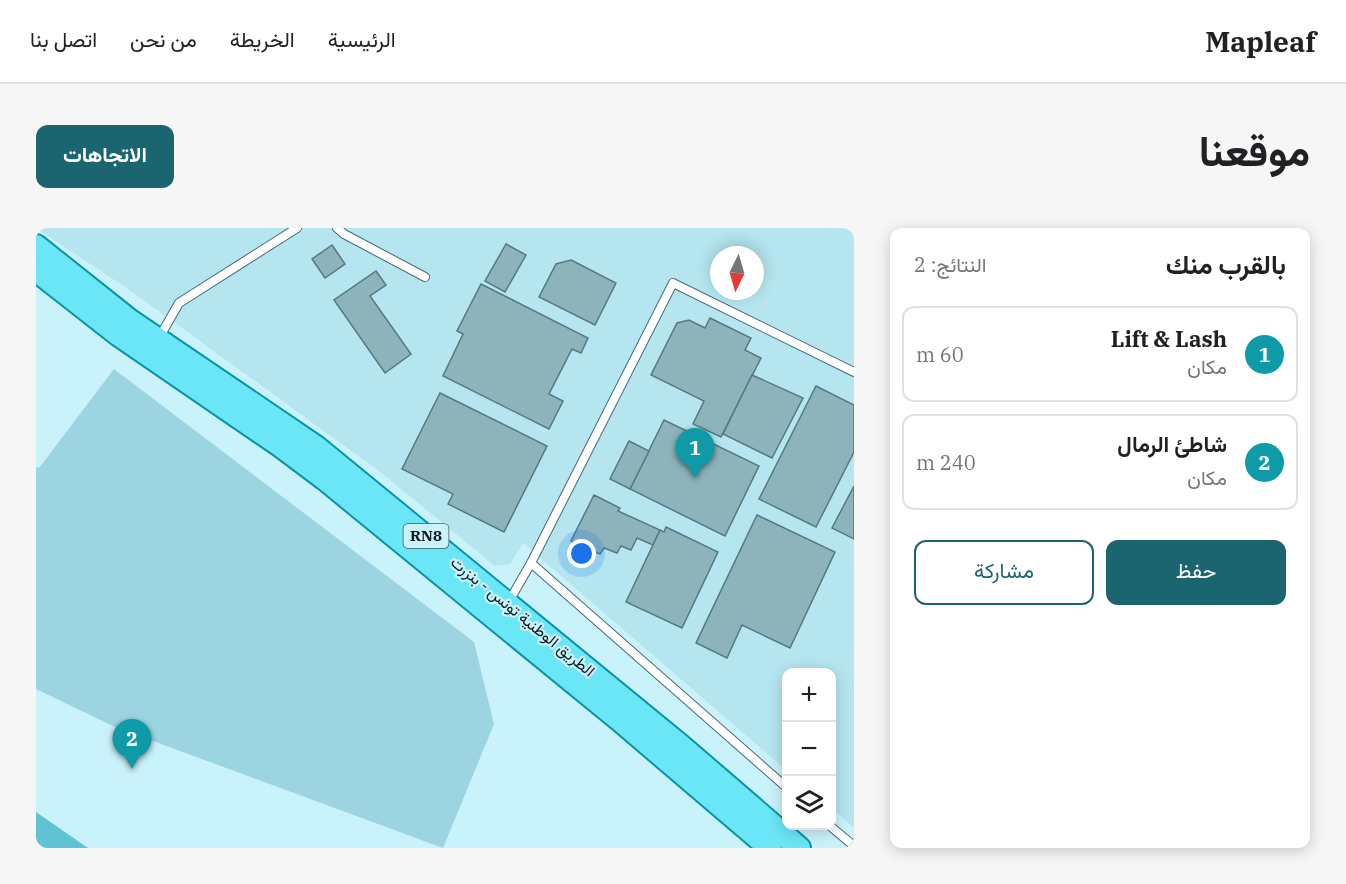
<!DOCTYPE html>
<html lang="ar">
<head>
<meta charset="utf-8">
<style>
	:root { --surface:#fff; --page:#f6f6f6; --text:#202124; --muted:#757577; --line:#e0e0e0; --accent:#1b6571 }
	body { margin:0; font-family:"IBM Plex Serif",Vazirmatn,serif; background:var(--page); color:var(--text); direction:rtl }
	.controls { position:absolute; right:18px; bottom:18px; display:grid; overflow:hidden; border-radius:12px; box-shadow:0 3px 15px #0003 }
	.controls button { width:54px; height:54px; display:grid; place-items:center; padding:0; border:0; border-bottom:2px solid var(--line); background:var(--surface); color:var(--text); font:30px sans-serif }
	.compass { position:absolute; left:674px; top:18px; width:54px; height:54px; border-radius:50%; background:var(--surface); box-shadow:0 3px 15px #0003; rotate:185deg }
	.you { position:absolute; left:546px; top:326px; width:21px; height:21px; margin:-15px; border:4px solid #fff; border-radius:50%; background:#1a73e8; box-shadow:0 0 0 9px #1a73e833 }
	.badge { display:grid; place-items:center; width:39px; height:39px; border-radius:50%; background:var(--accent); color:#fff; font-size:20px; font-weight:700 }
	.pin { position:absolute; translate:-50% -50px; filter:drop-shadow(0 2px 3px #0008) }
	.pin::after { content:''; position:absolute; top:32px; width:21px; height:18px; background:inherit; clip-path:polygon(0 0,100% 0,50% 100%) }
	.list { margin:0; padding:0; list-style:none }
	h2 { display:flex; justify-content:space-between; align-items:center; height:78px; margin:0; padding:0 24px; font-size:26px }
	h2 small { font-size:20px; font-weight:400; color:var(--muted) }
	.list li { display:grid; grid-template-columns:39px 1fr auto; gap:18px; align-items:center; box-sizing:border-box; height:96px; margin:0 12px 12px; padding:0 12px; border:2px solid var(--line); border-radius:12px }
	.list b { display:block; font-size:22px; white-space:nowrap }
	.list p { margin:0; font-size:20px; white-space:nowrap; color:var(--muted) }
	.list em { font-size:20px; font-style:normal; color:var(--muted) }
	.actions { display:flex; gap:12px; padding:18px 24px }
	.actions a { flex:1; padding:14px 0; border:2px solid var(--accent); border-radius:12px; text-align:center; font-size:21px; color:var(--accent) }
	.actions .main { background:var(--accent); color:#fff }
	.icon { flex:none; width:33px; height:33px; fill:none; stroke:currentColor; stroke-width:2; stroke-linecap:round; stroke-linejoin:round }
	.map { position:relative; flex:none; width:818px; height:620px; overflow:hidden; direction:ltr; border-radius:12px }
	header { display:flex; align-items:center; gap:36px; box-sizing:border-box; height:84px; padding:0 30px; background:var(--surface); border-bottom:2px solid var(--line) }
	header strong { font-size:28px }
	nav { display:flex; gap:33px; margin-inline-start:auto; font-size:21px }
	.intro { display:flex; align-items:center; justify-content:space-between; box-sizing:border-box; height:144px; padding:0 36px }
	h1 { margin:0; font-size:42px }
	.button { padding:15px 27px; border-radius:12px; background:var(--accent); color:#fff; font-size:21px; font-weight:700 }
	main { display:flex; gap:36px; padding:0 36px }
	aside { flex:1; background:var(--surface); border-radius:12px; box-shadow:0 3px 15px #0003 }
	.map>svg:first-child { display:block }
	.built { fill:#b5e6f0; fill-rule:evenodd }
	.green { fill:#9cd5e1 }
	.water { fill:#60c3d5 }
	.building { fill:#8db4bb; stroke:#547981; stroke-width:1.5 }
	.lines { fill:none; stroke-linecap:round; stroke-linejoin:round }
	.lane-casing { stroke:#456a71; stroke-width:10 }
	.primary-casing { stroke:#0894a6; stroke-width:26 }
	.lane { stroke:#fff; stroke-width:8 }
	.primary { stroke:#6ae6f6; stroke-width:22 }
	.labels { text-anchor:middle; stroke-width:4.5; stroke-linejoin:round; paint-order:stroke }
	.shield { fill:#caf2fa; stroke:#445c60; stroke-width:1.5 }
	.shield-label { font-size:15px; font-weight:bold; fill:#0b1b1e }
	.street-label { font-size:16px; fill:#0b1b1e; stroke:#caf2fa }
</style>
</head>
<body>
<header>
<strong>Mapleaf</strong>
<nav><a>الرئيسية</a><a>الخريطة</a><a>من نحن</a><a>اتصل بنا</a></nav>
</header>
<div class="intro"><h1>موقعنا</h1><a class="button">الاتجاهات</a></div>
<main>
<aside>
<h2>بالقرب منك<small>النتائج: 2</small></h2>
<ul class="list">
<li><span class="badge" style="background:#0f9aa8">1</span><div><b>Lift &amp; Lash</b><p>مكان</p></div><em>60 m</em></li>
<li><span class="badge" style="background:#0f9aa8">2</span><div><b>شاطئ الرمال</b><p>مكان</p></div><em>240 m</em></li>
</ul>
<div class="actions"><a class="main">حفظ</a><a>مشاركة</a></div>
</aside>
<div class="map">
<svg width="818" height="620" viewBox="0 0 818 620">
	<rect width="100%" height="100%" fill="#caf2fa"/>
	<path class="built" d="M0,0H818V600L796,580V445H750V542L487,315L474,336L459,338L343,243L95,63ZM683,27H719V63H683Z"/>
	<polygon class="green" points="78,141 438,414 458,496 407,620 79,499 0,461 0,239 3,240"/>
	<polygon class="water" points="0,584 52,620 0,620"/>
	<g class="building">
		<polygon points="470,16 490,27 469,64 449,53"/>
		<polygon points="296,17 309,36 289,50 276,31"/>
		<polygon points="535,32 580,55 559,97 503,69 520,36"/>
		<polygon points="340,43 350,57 334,68 375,126 349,145 298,72"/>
		<polygon points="445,56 552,110 545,125 536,121 513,166 527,173 513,201 407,148 427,106 421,103"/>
		<polygon points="674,90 715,110 709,122 725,130 685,209 657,196 668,173 615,147 641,95 653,92 669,100"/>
		<polygon points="716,147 767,170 736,230 687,206"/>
		<polygon points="780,158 818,177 818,224 780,299 723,271"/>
		<polygon points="404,165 511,218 468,304 412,276 417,266 366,241"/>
		<polygon points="628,192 723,238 689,308 594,261"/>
		<polygon points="593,213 613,223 594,261 574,251"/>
		<polygon points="818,258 818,311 796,300"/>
		<polygon points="558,267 584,280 582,283 624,302 617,317 601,310 595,322 585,318 581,325 568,320 564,326 535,313"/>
		<polygon points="721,287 799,324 754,420 706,397 691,430 660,415"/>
		<polygon points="630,299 682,324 646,400 590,374 624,302 628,304"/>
	</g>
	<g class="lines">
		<defs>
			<g id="lane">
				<polyline points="301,0 308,6 389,49"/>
				<polyline points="123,110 143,75 261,0"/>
				<polyline points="495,335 750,559"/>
				<polyline points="472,375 495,335 637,55 818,144"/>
				<polyline points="794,598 818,618"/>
			</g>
			<g id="primary">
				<polyline points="0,18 93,92 280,219 646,519 763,620"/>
				<polyline points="0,42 83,107 245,218 289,251 585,493 734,620"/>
			</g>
		</defs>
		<use href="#lane" class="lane-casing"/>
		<use href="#primary" class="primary-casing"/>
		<use href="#lane" class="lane"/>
		<use href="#primary" class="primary"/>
	</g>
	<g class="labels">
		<rect class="shield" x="367.5" y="296" width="45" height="24" rx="4.5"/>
		<g class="shield-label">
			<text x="390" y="313">RN8</text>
		</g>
		<g class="street-label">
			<text transform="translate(487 388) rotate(39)" y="6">الطريق الوطنية تونس - بنزرت</text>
		</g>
	</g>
</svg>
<div class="controls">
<button>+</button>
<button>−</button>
<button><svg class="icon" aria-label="layers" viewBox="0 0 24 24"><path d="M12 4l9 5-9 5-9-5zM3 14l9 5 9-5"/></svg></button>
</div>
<svg class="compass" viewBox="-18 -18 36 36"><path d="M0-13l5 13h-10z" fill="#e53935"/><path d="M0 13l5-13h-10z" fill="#757577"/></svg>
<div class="you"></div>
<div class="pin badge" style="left:659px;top:250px;background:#0f9aa8">1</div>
<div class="pin badge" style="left:96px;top:541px;background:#0f9aa8">2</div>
</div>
</main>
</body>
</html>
